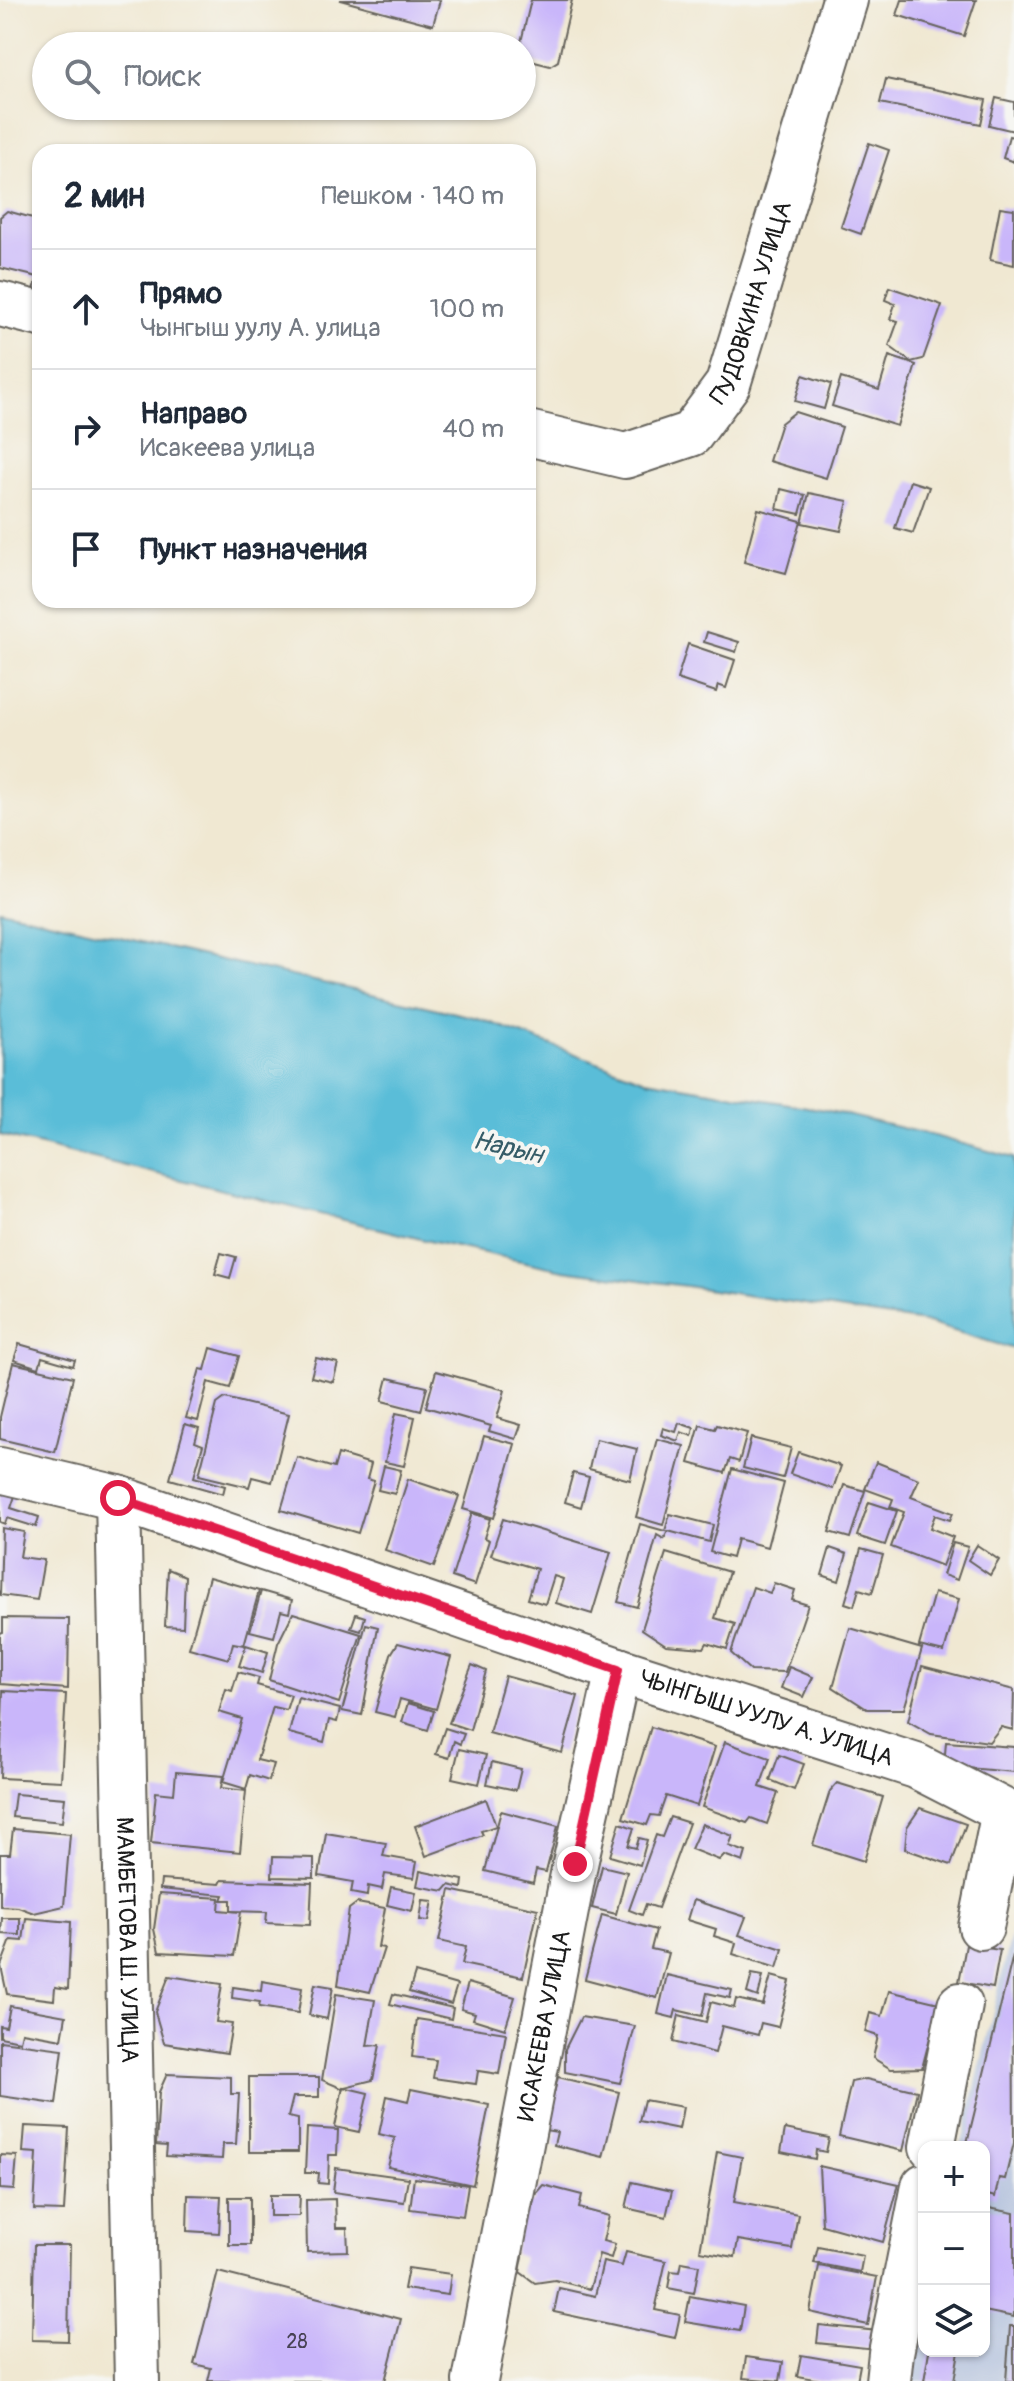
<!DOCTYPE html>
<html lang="ru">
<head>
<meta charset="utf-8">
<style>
	:root { --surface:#fff; --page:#f6f6f7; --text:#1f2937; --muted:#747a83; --line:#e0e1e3 }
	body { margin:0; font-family:Pangolin,sans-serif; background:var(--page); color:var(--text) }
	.controls { position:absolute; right:24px; bottom:24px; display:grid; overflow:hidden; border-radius:16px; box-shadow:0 2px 6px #0004 }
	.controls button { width:72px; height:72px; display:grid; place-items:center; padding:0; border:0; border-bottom:2px solid var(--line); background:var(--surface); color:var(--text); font:40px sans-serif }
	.stop { position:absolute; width:24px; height:24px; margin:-18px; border:6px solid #e11d48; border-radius:50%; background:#fff }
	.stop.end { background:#e11d48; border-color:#fff; box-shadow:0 2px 8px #0008 }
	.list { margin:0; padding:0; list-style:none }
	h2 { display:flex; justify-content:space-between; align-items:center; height:104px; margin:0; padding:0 32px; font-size:34px }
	h2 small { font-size:26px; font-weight:400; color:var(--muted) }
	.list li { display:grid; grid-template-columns:52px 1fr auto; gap:24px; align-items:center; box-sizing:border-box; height:120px; padding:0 32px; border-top:2px solid var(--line) }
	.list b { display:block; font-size:30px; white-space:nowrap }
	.list p { margin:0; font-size:26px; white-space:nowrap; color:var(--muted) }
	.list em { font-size:26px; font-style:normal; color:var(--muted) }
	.icon { flex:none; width:44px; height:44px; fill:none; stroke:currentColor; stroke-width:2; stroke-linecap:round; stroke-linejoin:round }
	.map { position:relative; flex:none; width:1014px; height:2381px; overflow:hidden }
	.search { position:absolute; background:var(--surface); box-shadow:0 2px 6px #0004; left:32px; top:32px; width:504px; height:88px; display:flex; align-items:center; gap:20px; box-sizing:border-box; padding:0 28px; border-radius:44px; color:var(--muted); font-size:30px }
	.panel { position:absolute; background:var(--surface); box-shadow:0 2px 6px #0004; left:32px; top:144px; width:504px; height:464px; border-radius:24px }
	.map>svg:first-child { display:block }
	.industrial { fill:#b8c5de }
	.water { fill:#5abdd8; stroke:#3b6c7a; stroke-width:2 }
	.building { fill:#c9b6fa }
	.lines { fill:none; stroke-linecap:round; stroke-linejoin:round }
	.street-casing { stroke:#66635c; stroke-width:48 }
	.street { stroke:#fff; stroke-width:44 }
	.route { stroke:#e11d48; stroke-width:10 }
	.labels { text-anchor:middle; stroke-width:8; stroke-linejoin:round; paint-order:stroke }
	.number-label { font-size:20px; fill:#474254 }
	.street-label { font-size:24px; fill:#1c1c1c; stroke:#f6f6f2 }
	.water-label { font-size:26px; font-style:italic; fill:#355c67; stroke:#f6f6f2 }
</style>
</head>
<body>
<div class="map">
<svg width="1014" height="2381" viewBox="0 0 1014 2381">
	<rect width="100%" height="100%" fill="#f6f6f2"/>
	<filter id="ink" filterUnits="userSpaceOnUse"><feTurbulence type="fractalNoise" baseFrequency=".0125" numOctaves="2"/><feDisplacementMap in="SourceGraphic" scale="16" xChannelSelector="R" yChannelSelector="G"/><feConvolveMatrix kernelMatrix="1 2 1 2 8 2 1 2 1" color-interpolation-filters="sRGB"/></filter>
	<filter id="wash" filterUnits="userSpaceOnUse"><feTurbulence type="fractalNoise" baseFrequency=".006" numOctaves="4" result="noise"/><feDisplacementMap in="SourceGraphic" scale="32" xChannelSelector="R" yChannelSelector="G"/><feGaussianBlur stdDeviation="1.8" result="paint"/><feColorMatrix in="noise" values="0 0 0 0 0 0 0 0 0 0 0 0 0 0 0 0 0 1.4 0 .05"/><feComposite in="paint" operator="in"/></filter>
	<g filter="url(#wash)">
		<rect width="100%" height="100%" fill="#f0e8d2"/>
		<polygon class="industrial" points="1014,1923 1014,2381 910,2381 924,2300 924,2351 984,2351 984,2147 961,2147"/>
		<polygon class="water" points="0,910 478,1018 646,1080 825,1110 927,1134 1014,1158 1014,1349 924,1322 686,1286 563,1270 433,1242 0,1135"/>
		<g id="blocks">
			<g class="building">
				<polygon points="340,0 440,0 433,25"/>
				<polygon points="531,0 572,0 558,61 550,66 523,59 526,48 520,46"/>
				<polygon points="902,0 976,0 964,36 897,15"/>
				<polygon points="886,79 986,100 981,124 880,103"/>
				<polygon points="996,98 1014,102 1014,131 989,125"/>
				<polygon points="1009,136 1014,137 1014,162 1003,158"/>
				<polygon points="869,143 889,150 861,234 841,227"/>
				<polygon points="1000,207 1014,209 1014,265 990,260"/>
				<polygon points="7,211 40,220 40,291 34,290 38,277 0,268 0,217"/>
				<polygon points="889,287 942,305 923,359 911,362 889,346 898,321 890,319 895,304 885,300"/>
				<polygon points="889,356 916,365 897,426 832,406 841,378 879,390"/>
				<polygon points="803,375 831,384 824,409 795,401"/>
				<polygon points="795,412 842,427 826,478 769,461 781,423"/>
				<polygon points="910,481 929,487 913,533 895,528"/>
				<polygon points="781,489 805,495 800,514 777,509"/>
				<polygon points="809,493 848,501 841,531 802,523"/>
				<polygon points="758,509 801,521 786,573 744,562"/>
				<polygon points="707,632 739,642 736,652 704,642"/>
				<polygon points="688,644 735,660 726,688 718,685 716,692 677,679"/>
				<polygon points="221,1253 236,1257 230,1278 215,1274"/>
				<polygon points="19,1344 75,1360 73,1366 42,1357 39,1368 14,1360"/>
				<polygon points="211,1348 239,1356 230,1388 208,1382 198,1421 186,1418 200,1369 205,1370"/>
				<polygon points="316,1358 338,1363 333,1382 311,1377"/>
				<polygon points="13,1363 73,1377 55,1452 0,1439 0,1417"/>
				<polygon points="436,1371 505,1390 497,1418 521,1425 516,1439 489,1431 491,1426 426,1407"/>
				<polygon points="388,1378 427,1387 421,1411 382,1401"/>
				<polygon points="225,1398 289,1414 272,1482 252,1477 249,1487 199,1475 217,1404"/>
				<polygon points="396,1413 415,1417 404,1466 385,1462"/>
				<polygon points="679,1423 694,1428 692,1436 681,1432 678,1441 661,1435 663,1428 676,1432"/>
				<polygon points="185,1424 199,1428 195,1442 203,1445 194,1477 225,1486 223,1494 170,1479"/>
				<polygon points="700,1425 715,1429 717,1425 747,1433 739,1462 730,1459 725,1473 689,1463"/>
				<polygon points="484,1436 515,1444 494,1518 463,1509"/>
				<polygon points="751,1438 791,1448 783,1478 743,1468"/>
				<polygon points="596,1439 637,1449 630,1480 589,1469"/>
				<polygon points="657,1439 684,1446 663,1525 636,1517"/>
				<polygon points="798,1452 841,1466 833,1489 790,1474"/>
				<polygon points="338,1454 371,1464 367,1479 374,1481 358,1533 281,1510 297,1457 334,1468"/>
				<polygon points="876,1462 919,1479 911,1497 953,1513 950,1520 935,1515 930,1528 953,1537 942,1566 891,1547 904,1512 890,1507 893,1499 865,1489"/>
				<polygon points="384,1466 401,1470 395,1494 378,1490"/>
				<polygon points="732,1469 784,1483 767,1547 737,1539 732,1558 710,1552"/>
				<polygon points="573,1473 589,1477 581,1507 565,1502"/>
				<polygon points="408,1479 459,1496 434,1567 385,1550"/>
				<polygon points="0,1481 18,1487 11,1508 39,1517 36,1527 7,1518 5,1524 0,1522"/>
				<polygon points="844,1485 865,1491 850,1538 829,1532"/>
				<polygon points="869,1502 897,1511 885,1545 857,1536"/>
				<polygon points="472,1513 490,1519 484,1538 489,1540 475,1585 452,1577"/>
				<polygon points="670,1514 713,1525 709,1542 668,1531 664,1539 657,1535 637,1607 618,1602 640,1524 665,1531"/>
				<polygon points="503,1519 611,1552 592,1614 556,1603 563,1579 554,1576 545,1604 528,1599 537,1569 491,1555"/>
				<polygon points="2,1528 24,1532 20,1557 44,1560 37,1600 0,1595"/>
				<polygon points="953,1543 968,1547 957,1580 943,1575"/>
				<polygon points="977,1545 999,1560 990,1575 968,1560"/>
				<polygon points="830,1548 847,1554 839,1581 822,1575"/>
				<polygon points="861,1549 883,1555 872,1593 859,1589 854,1606 845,1603"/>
				<polygon points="666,1553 729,1572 715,1618 735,1624 727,1649 707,1643 704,1648 666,1645 642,1629"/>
				<polygon points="168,1569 185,1576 183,1627 165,1626"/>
				<polygon points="209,1577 259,1591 244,1645 233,1643 229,1659 189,1648"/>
				<polygon points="774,1583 795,1590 792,1600 808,1605 785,1672 751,1671 731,1653 753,1587 770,1593"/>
				<polygon points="261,1591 292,1600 289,1613 281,1611 274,1637 250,1631"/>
				<polygon points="934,1593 959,1599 944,1652 919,1646"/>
				<polygon points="293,1613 361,1634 339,1703 269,1680 278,1643"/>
				<polygon points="356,1614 365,1617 361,1631 351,1628"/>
				<polygon points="3,1618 69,1619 68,1689 0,1684 0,1633 3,1632"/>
				<polygon points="366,1624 378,1627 362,1715 342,1711"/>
				<polygon points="850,1628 922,1649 904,1709 867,1709 833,1687"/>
				<polygon points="398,1643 451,1657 436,1709 400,1699 395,1717 375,1712 391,1654"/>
				<polygon points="246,1645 268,1652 262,1673 239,1666"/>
				<polygon points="472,1665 486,1671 470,1730 449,1723"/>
				<polygon points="922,1666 1014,1690 1013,1730 1001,1727 989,1742 931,1734 908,1721"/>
				<polygon points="789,1667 813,1677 804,1697 781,1688"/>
				<polygon points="238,1672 259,1678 257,1685 291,1695 286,1710 273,1707 257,1760 274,1764 269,1781 250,1775 246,1789 223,1782 242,1719 219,1712 226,1689 232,1691"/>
				<polygon points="505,1676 578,1696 562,1753 489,1733"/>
				<polygon points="3,1691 66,1694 61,1781 0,1778"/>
				<polygon points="298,1698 340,1709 337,1722 329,1720 324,1742 289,1733"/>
				<polygon points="408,1703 434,1711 428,1730 402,1722"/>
				<polygon points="651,1727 715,1747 697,1806 666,1796 659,1816 651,1815 647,1825 623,1818"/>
				<polygon points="445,1728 464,1734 460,1744 454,1741 449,1758 436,1754"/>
				<polygon points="725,1742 770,1758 760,1787 778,1793 767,1824 751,1818 747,1823 702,1807"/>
				<polygon points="946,1742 1014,1747 1014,1772 944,1766"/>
				<polygon points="459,1749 486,1755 479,1784 452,1778"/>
				<polygon points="779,1755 804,1764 794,1790 770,1780"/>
				<polygon points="492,1762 521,1769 516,1790 487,1784"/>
				<polygon points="176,1772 223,1776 221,1788 246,1791 240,1852 151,1843 156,1792 174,1794"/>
				<polygon points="837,1783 883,1797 864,1861 813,1845 830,1791"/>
				<polygon points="15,1794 65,1798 62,1822 12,1817"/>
				<polygon points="486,1799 496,1826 481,1831 483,1835 426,1856 415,1826"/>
				<polygon points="920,1808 966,1824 951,1865 905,1849 907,1827"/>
				<polygon points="501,1811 558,1826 546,1872 536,1870 533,1883 485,1871"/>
				<polygon points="670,1817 689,1823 658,1908 646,1904 642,1915 629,1910 656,1835 662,1837"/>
				<polygon points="620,1823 634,1828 628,1846 636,1848 639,1838 647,1840 640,1865 610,1856"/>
				<polygon points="702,1824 733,1836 729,1846 746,1852 743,1862 724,1855 719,1860 691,1849"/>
				<polygon points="13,1829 70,1834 64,1906 34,1913 18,1907 0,1906 0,1854 10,1854"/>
				<polygon points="326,1833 386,1843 383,1856 417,1862 414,1878 385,1874 382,1889 368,1886 367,1896 351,1893 353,1882 319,1876"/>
				<polygon points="273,1857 314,1858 314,1878 272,1877"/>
				<polygon points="602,1866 627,1872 616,1914 592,1908"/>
				<polygon points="420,1871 463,1880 462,1888 449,1885 444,1891 417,1886"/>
				<polygon points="161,1880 220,1884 222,1880 312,1883 310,1925 266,1923 267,1912 231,1911 231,1900 222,1900 224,1895 160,1889"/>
				<polygon points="391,1887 416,1892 412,1911 387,1905"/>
				<polygon points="450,1890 538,1909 523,1977 462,1964 466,1947 439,1941"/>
				<polygon points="159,1894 220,1898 219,1910 241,1912 234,1956 159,1952 154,1929"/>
				<polygon points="423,1900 433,1901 429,1921 420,1920"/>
				<polygon points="693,1900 746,1917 739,1935 783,1949 777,1968 733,1954 736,1943 714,1936 716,1929 687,1920"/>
				<polygon points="357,1903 385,1908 378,1947 384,1948 370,1992 338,1985 349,1909"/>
				<polygon points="602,1915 656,1930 651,1949 669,1953 657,1998 585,1979"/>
				<polygon points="2,1918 20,1918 20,1935 1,1934"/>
				<polygon points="26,1918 71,1922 68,1989 55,1987 54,2000 7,1994 1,1966 11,1940 23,1941"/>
				<polygon points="966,1945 1000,1950 993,1988 959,1982"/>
				<polygon points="1013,1955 1014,2143 1005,2179 999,2178 995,2197 984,2194 984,2147 966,2147"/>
				<polygon points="415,1973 457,1985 451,2004 409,1992"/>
				<polygon points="752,1974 763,1976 758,1997 747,1993"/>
				<polygon points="667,1975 732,1990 730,1998 707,1993 702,2016 676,2010 674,2018 658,2014"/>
				<polygon points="169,1976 222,1984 216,2022 232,2024 227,2053 164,2043 155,2012"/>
				<polygon points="771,1976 790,1981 778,2027 761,2023 758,2035 722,2026 715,2053 673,2042 679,2015 706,2022 711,2002 734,2008 736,1999 763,2005"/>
				<polygon points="262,1981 302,1988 298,2013 259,2007 260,2002 232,1998 233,1987 261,1991"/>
				<polygon points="468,1983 515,1997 505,2029 473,2019 475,2013 461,2009"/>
				<polygon points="315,1984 333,1987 327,2019 309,2015"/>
				<polygon points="889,1991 939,2003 922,2068 891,2069 873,2058 878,2036 865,2032 870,2013 882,2016"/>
				<polygon points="336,1994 375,2000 367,2046 380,2045 373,2080 341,2088 322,2080"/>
				<polygon points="393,1994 453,2008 451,2019 390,2004"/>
				<polygon points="10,2006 66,2016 62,2039 22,2032 20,2041 0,2037 0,2026 6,2027"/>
				<polygon points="581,2017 635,2026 620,2083 565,2072 565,2049"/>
				<polygon points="417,2019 506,2033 499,2074 478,2071 476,2084 433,2078 436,2060 412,2057"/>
				<polygon points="0,2041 63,2049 56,2104 0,2096"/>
				<polygon points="167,2074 231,2077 231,2094 239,2094 236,2144 223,2144 222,2159 166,2156 167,2146 156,2145 159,2092"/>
				<polygon points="249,2077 319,2077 319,2097 293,2097 288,2117 298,2119 298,2152 249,2152"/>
				<polygon points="558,2077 619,2092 603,2157 554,2145 557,2132 545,2130"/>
				<polygon points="866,2079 917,2091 903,2151 839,2136 851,2082"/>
				<polygon points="343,2087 368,2093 359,2132 335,2127"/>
				<polygon points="411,2089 489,2105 473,2185 388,2167 395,2138 379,2134 387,2096 408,2101"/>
				<polygon points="644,2100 683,2107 679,2129 639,2121"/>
				<polygon points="25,2126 69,2128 64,2211 34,2210 37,2153 23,2152"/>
				<polygon points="307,2128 338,2130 337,2155 329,2155 328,2184 318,2183 319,2173 305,2173"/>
				<polygon points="785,2129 829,2138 826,2152 816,2150 815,2159 781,2152"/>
				<polygon points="717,2152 742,2157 734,2202 798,2214 792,2249 738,2240 735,2257 700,2251"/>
				<polygon points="0,2155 17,2156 14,2190 0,2189"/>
				<polygon points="819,2166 899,2184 883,2242 822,2225"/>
				<polygon points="336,2168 408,2178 404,2202 333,2192"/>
				<polygon points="414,2178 468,2185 463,2216 410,2209"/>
				<polygon points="632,2182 672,2191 666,2217 626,2208"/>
				<polygon points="543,2185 582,2195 579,2208 609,2216 603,2241 615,2244 611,2258 599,2254 590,2289 555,2280 535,2283 520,2272 523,2256 514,2254 525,2202 533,2204 536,2193"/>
				<polygon points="188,2195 221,2196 219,2233 187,2231"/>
				<polygon points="270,2195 300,2195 299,2216 270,2216"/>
				<rect x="229" y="2197" width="21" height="48"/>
				<polygon points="335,2199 336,2228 347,2228 348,2251 307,2252 306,2200"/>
				<polygon points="984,2207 1014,2213 1014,2317 984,2311"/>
				<polygon points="34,2245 70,2245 68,2341 32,2340"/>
				<polygon points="818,2247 863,2256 860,2272 814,2263"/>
				<polygon points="626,2252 666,2261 655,2310 680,2315 675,2338 554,2312 559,2288 595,2296 603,2262 622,2266"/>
				<polygon points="682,2262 699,2265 694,2293 668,2288 671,2271 680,2272"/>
				<polygon points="819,2266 877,2277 868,2325 810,2312"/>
				<polygon points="408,2268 451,2274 448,2295 404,2289"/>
				<polygon points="218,2272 401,2319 385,2381 208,2381 211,2368 194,2364"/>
				<polygon points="690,2296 744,2306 740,2331 685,2322"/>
				<polygon points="819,2325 878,2331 876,2349 817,2343"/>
				<polygon points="1010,2326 1014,2326 1014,2381 1006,2381"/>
				<polygon points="929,2351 959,2351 954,2381 924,2381"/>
				<polygon points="801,2355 860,2365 857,2381 825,2381 797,2376"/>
				<polygon points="746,2357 783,2362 780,2381 743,2378"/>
			</g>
		</g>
	</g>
	<g filter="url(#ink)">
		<use href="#blocks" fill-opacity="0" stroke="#66635c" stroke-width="2"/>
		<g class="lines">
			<defs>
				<g id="street">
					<polyline points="0,304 40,314"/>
					<path id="s1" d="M528,433L625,456L691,434L728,384L845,0"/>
					<path id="s2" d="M0,1470L118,1498L618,1670L916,1766L1004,1811L981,1927"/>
					<path id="s3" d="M118,1498L137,2381"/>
					<polyline points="932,2147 960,2005"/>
					<path id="s4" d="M475,2381L575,1864L618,1670"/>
					<polyline points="888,2381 891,2353 924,2186"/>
				</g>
			</defs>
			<use href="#street" class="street-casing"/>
			<use href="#street" class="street"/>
		</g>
	</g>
	<g class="lines" filter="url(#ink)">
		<polyline class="route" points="118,1498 618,1670 575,1864"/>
	</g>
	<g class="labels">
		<g class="number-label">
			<text x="297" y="2348">28</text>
		</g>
		<g class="street-label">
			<text dy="8" stroke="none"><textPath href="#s1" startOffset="316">ПУДОВКИНА УЛИЦА</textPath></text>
			<text dy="8" stroke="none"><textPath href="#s2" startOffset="806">ЧЫНГЫШ УУЛУ А. УЛИЦА</textPath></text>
			<text dy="8" stroke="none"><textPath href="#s3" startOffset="442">МАМБЕТОВА Ш. УЛИЦА</textPath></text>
			<text dy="8" stroke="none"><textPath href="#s4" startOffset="362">ИСАКЕЕВА УЛИЦА</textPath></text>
		</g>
		<g class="water-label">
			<text transform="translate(508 1147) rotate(13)" y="9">Нарын</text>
		</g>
	</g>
</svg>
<div class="controls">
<button>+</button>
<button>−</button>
<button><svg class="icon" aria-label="layers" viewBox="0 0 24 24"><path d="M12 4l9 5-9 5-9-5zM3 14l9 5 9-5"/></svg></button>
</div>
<div class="stop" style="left:118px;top:1498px"></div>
<div class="stop end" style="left:575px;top:1864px"></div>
<div class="search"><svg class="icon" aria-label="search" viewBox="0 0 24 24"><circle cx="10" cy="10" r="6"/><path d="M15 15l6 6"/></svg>Поиск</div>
<section class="panel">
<h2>2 мин<small>Пешком · 140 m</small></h2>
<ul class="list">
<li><svg class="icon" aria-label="ahead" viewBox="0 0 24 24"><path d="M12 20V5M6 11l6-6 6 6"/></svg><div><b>Прямо</b><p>Чынгыш уулу А. улица</p></div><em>100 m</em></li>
<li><svg class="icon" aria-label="right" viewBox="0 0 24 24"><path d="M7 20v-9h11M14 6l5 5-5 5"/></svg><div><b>Направо</b><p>Исакеева улица</p></div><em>40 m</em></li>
<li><svg class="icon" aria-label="arrive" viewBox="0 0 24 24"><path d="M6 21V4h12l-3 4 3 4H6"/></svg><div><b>Пункт назначения</b></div></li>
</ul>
</section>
</div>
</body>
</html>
